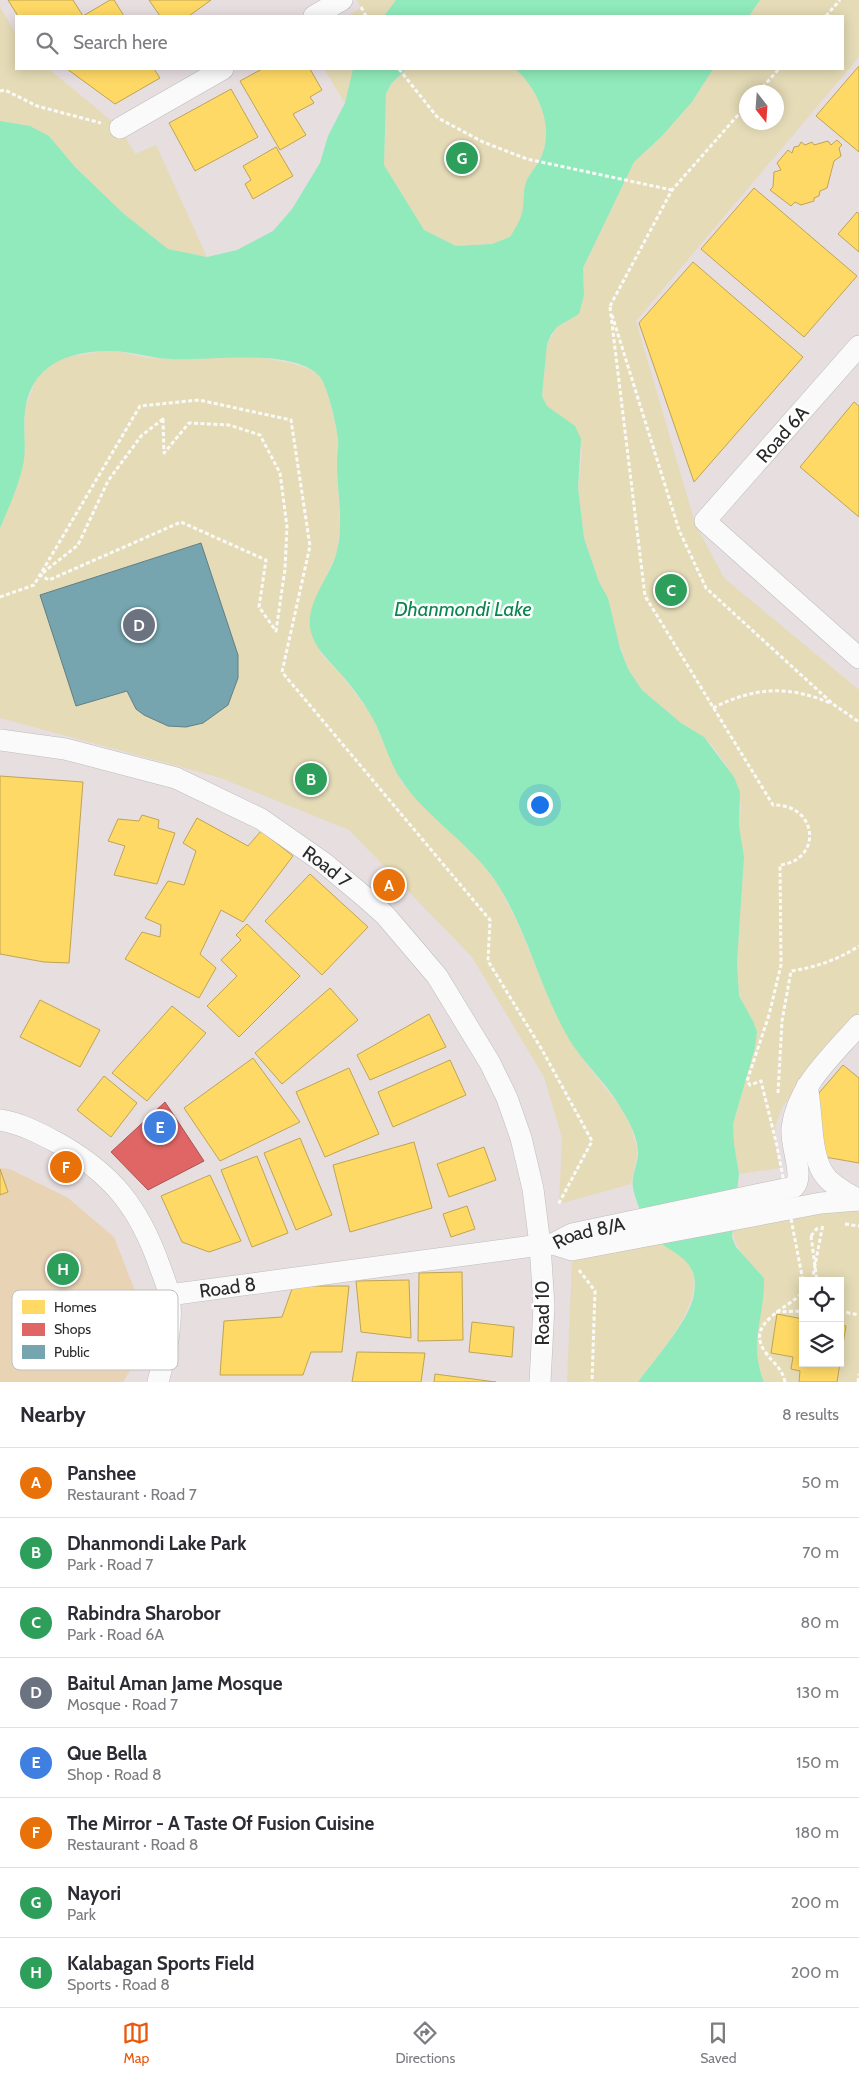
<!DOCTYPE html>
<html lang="en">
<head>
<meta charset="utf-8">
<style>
	:root { --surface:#fff; --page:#f2f2f3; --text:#2b2b33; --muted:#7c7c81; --line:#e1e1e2; --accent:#ea580c }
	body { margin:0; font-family:Cabin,sans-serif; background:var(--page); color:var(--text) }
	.controls { position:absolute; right:15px; bottom:15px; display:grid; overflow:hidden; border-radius:0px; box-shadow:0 2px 12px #0003 }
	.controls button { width:45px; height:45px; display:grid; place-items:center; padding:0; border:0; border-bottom:1px solid var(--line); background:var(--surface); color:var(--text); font:25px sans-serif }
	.compass { position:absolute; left:739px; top:85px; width:45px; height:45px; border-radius:50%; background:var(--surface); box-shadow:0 2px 12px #0003; rotate:163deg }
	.you { position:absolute; left:539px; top:804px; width:18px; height:18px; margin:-12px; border:4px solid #fff; border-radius:50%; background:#1a73e8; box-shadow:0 0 0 8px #1a73e833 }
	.badge { display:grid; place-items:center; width:32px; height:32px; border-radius:50%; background:var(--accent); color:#fff; font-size:16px; font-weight:700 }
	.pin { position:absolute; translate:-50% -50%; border:2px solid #fff; box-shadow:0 1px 5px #0006 }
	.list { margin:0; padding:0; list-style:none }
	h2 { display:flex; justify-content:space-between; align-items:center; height:65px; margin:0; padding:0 20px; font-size:21px }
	h2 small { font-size:16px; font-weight:400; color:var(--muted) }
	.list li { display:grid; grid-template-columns:32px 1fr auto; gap:15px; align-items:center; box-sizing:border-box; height:70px; padding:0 20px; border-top:1px solid var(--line) }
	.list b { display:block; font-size:19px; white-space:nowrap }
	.list p { margin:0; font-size:16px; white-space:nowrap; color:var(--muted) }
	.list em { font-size:16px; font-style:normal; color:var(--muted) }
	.icon { flex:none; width:28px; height:28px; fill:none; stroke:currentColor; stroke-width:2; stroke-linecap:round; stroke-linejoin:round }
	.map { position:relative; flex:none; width:859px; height:1382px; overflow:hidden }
	.search { position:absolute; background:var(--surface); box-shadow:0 2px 12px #0003; left:15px; right:15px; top:15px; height:55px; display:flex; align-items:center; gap:12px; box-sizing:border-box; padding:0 18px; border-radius:0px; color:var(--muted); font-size:19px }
	.sheet { height:625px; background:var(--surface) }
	nav { display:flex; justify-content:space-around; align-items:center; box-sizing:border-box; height:70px; border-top:1px solid var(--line); background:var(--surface); font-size:14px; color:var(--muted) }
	nav a { display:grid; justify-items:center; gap:2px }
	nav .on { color:var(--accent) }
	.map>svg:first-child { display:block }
	.green { fill:#e5dbb7; fill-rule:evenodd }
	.pitch { fill:#e9d3b5 }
	.water { fill:#90eabb }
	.homes { fill:#ffd966; stroke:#bfa454 }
	.shops { fill:#e06666; stroke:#a95454 }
	.public { fill:#76a5af; stroke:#5f8087 }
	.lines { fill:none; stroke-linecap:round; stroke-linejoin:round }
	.minor-casing { stroke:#bdbdbd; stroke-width:22 }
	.path { stroke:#fbfafa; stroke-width:3; stroke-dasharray:4 2.5; stroke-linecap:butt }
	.minor { stroke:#fbfafa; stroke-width:21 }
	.path-bridge { stroke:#fbfafa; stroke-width:3; stroke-dasharray:4 2.5; stroke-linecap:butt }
	.labels { text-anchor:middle; stroke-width:5; stroke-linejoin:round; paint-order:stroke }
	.street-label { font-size:19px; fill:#292929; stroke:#fff }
	.water-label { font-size:20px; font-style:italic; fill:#0d8550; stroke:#fff }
	.key { fill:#fff; stroke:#bfbfbf; stroke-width:1 }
	.key-label { font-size:14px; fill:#292929 }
</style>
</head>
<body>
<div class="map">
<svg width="859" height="1382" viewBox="0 0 859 1382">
	<rect width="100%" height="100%" fill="#e7dee0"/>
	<g class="green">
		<polygon points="357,0 396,0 384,16 348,16 361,8"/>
		<path d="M760,0H859V57L636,321L695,523L724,578L859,690V1013L783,1106L775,1126L776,1147L780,1168L739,1174L734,1144L733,1124L755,1048L757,1032L753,1021L739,996L737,962L744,857L739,826L741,804L734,777L714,748L704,737L681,723L642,690L628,669L615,631L608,598L599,582L584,538L578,488L582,450L560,416L547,406L542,396L547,344L557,327L565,323L584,295L583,268L634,162L661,137L692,102L713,69H843V16H749ZM746,92H776V122H746Z"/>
		<polygon points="0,7 16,34 16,69 49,69 120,128 135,154 156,145 207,257 168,249 124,214 75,167 49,136 30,126 0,121"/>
		<polygon points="324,69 353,69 345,103"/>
		<path d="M406,69H515C537,87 553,124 543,152C540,163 530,172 526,182C522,194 525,206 521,216C519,223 514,230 510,237L492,244L456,246L424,230L384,165L386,94L391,84Z"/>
		<polygon points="111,350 148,358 174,359 252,356 291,363 309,369 319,375 327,390 339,440 337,466 340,526 337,552 314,604 310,624 322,655 342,675 372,716 401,781 428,810 473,851 498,885 516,919 554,1010 588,1066 620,1106 631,1127 638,1151 631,1184 559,1204 562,1138 544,1077 472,957 349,830 218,777 0,718 0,528 19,479 24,458 25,409 37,376 50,365 67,357"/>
		<path d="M841,1206L859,1210V1382H764C749,1344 763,1316 764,1278C748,1258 732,1250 732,1223ZM803,1281H840V1363H803Z"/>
		<path d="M653,1236C663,1243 676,1250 685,1259C716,1293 658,1354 638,1382H567L572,1260Z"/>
	</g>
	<polygon class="pitch" points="0,1168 10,1169 68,1198 114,1237 139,1301 134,1364 123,1382 0,1382"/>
	<g class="water">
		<polygon points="396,0 760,0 749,16 384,16"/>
		<path d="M353,69H406L391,84L386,94L384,165L424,230L456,246L492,244L510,237C514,230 519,223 521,216C525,206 522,194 526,182C530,172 540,163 543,152C553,124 537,87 515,69H713L692,102L661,137L634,162L583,268L584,295L579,314L557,327L551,335L547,344L542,396L547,406L575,426L581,439L578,488L584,538L599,582L608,598L620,648L628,669L642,690L681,723L704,737L734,777L740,792L739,826L744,857L737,962L739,996L753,1021L757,1032L755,1048L733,1124L734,1144L739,1174L732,1237L736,1247L764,1278C765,1317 748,1342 764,1382H638C654,1360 690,1320 694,1294C701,1253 663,1254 651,1232C644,1219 635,1201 633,1187C631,1177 637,1166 638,1155C639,1140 630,1123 622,1110C607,1082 580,1061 565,1032C539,985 527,931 498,885C472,843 425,818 400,778C387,758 382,732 369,712C361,699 351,685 340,673C328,659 313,647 310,627C307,600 331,576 337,551C344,522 337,492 337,463C337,455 339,446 338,438C336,424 328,387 320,377C295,347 207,361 171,359C149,358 128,350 107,351C65,352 31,366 25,411C23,427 26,444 24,460C20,483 9,507 0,528V121L30,126L49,136L75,167L124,214L168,249L207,257L237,250L273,231L292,209L320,163L328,136L345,103Z"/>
	</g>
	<g class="homes">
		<polygon points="8,0 73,0 83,16 110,0 114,0 124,16 18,16"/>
		<polygon points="149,0 211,0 189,16 160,16"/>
		<polygon points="859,66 859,152 816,116"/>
		<polygon points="67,69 154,69 160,78 115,104"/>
		<polygon points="262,69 310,69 322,90 310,97 314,103 293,114 306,135 280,150 240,81"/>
		<polygon points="231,89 258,137 195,171 169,123"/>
		<polygon points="837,140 842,145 839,148 841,156 834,161 827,188 820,191 819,196 814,198 814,201 801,205 795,202 791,206 770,190 773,187 774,172 781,170 777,163 788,150 792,153 794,147 799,146 801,142 805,145 812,142 814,145 828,141 831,145"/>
		<polygon points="276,147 293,176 253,199 245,184 251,180 243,166"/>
		<polygon points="754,188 857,276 804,337 701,249"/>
		<polygon points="857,212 859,214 859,252 838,234"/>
		<polygon points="693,262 803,357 694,482 639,323"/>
		<polygon points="854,402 859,406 859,517 800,467"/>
		<polygon points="0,776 83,782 69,963 44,962 0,954"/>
		<polygon points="142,815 159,820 158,828 175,833 157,884 114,875 125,846 108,841 118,819 139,821"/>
		<polygon points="197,818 248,846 261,831 293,856 243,922 221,910 200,954 216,968 199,998 125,959 142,932 160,937 161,925 145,918 168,881 184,885 196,851 183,843"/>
		<polygon points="310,874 368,927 322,975 265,921"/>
		<polygon points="247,924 300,976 239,1037 207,1006 237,976 221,960 241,940 236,935"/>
		<polygon points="330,988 358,1020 282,1084 255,1053"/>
		<polygon points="40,1000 100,1030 80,1067 20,1037"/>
		<polygon points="172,1006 206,1033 147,1101 112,1073"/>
		<polygon points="429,1014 446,1047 370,1080 357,1055"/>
		<polygon points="253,1058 300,1122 220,1161 184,1108"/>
		<polygon points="450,1060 466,1095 393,1127 378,1092"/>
		<polygon points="843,1065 859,1078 859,1163 825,1157 813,1100"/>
		<polygon points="349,1068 379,1134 325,1157 296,1092"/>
		<polygon points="104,1076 137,1103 111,1137 77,1110"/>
		<polygon points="300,1138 332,1215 296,1230 264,1153"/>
		<polygon points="414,1142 432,1208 350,1232 333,1165"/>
		<polygon points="484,1147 496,1180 449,1197 437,1164"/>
		<polygon points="257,1156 288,1233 252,1247 221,1170"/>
		<polygon points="0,1169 8,1192 0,1195"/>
		<polygon points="210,1175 241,1241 209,1252 182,1242 161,1196"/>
		<polygon points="467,1206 475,1229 451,1237 443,1214"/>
		<polygon points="462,1272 463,1340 418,1341 419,1273"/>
		<polygon points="409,1280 411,1338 361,1332 356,1281"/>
		<polygon points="293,1286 349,1286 342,1352 311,1352 303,1375 220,1375 224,1321 282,1317"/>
		<polygon points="777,1314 803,1319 803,1363 840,1363 837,1382 799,1382 800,1371 791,1369 793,1357 771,1353"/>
		<polygon points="472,1322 514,1327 512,1357 469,1352"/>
		<polygon points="840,1325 846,1326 840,1361"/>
		<polygon points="357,1352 425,1353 421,1382 352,1382"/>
		<polygon points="435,1374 496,1382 434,1382"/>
	</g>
	<polygon class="shops" points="165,1102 204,1161 148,1190 111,1152"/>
	<polygon class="public" points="201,543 238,655 238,678 228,705 203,723 186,727 168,726 144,715 136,709 127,691 76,706 40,595"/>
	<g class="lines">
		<defs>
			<g id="minor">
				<polyline points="314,16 342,0"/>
				<polyline points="120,128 223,69"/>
				<polyline points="859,346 705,521 859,658"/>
				<path id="s1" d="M0,740L65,749L176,778L261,819L324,863L366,898L385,915L437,976L490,1063L507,1098L521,1138L533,1189L540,1245L544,1306L540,1382"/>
				<path d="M807,1086C813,1112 809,1157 826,1177C834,1187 848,1193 858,1200"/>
				<path d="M0,1120C20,1123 39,1133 56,1142C112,1173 139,1207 160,1267C163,1276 168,1286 169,1296C174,1324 165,1355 158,1382"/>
				<path id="s2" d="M553,1244L572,1234L794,1187C805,1176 790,1146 792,1128C797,1086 833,1055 859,1025"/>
				<path id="s3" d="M169,1295L540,1245L553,1244L572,1250L821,1203L859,1200"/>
			</g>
		</defs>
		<use href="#minor" class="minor-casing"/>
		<g class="path">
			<polyline points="361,7 366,16"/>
			<polyline points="826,16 840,0"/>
			<polyline points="399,69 438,118 483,142 527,159 672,190"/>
			<polyline points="0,91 5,90 37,106 101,123"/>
			<polyline points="758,92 779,69"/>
			<polyline points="610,306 672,190 746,106"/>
			<path d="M610,307L645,596L773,805C818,804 823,860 780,865L781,965L769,1015"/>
			<polyline points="612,315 679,530 706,588 833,704 859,722"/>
			<polygon points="163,419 164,453 189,423 229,425 260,435 280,473 287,527 285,569 276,631 259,607 266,560 181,522 49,580 40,575 78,545 108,481 141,436"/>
			<polyline points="0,597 34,585 140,406 199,400 291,420 310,546 282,672 490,920 488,961 541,1048 592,1141 558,1205"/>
			<path d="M713,708C755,687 787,685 830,703"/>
			<path d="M778,1093L782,1021L791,971C817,967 837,960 859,946"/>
			<polyline points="845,1224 859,1226"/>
			<polyline points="811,1236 819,1226"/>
			<polyline points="579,1270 595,1291 592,1382"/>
			<polyline points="812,1281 823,1224"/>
			<polyline points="840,1311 859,1315"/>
			<polyline points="776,1312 803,1311"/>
			<path d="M785,1382C782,1368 774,1364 766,1353C743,1323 788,1309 803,1292"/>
			<polyline points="858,1382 859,1374"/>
		</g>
		<use href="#minor" class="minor"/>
		<g class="path-bridge">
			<polyline points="769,1015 747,1081 750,1085 761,1081 777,1146 803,1281"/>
			<polyline points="811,1236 817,1281"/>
		</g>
	</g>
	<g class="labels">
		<g class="street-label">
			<text transform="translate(782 434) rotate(-49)" y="7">Road 6A</text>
			<text dy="7" stroke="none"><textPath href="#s1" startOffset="356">Road 7</textPath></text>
			<text dy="7" stroke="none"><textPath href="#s2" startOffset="38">Road 8/A</textPath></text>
			<text dy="7" stroke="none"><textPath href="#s3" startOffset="59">Road 8</textPath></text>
			<text transform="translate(542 1313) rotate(-90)" y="7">Road 10</text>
		</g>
		<g class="water-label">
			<text x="463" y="616">Dhanmondi Lake</text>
		</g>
	</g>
	<rect x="12" y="1290" width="166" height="80" rx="8" class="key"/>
	<rect x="22" y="1300" width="23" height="14" fill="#ffd966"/>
	<rect x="22" y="1323" width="23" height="13" fill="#e06666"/>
	<rect x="22" y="1345" width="23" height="14" fill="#76a5af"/>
	<g class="key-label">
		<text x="54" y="1312">Homes</text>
		<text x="54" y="1334">Shops</text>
		<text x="54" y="1357">Public</text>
	</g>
</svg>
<div class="controls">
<button><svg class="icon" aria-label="locate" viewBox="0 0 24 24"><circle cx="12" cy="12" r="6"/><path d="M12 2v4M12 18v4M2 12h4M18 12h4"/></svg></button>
<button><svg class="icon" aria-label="layers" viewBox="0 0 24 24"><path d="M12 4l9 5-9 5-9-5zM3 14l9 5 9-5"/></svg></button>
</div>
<svg class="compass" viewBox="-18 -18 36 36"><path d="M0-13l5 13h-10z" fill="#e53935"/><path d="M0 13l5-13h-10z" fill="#7c7c81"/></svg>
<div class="you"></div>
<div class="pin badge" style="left:389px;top:885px;background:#e8710a">A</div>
<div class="pin badge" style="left:311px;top:779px;background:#2e9e5b">B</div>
<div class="pin badge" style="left:671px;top:590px;background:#2e9e5b">C</div>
<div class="pin badge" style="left:139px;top:625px;background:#6b7280">D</div>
<div class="pin badge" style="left:160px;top:1127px;background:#3f7fe0">E</div>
<div class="pin badge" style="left:66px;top:1167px;background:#e8710a">F</div>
<div class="pin badge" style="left:462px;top:158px;background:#2e9e5b">G</div>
<div class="pin badge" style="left:63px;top:1269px;background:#2e9e5b">H</div>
<div class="search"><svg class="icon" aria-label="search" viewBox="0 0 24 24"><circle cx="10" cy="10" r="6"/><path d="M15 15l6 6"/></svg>Search here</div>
</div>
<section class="sheet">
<h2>Nearby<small>8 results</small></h2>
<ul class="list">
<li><span class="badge" style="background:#e8710a">A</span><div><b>Panshee</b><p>Restaurant · Road 7</p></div><em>50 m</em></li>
<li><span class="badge" style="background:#2e9e5b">B</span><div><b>Dhanmondi Lake Park</b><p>Park · Road 7</p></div><em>70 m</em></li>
<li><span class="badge" style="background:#2e9e5b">C</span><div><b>Rabindra Sharobor</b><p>Park · Road 6A</p></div><em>80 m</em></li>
<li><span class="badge" style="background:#6b7280">D</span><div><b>Baitul Aman Jame Mosque</b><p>Mosque · Road 7</p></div><em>130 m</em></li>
<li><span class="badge" style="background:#3f7fe0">E</span><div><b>Que Bella</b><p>Shop · Road 8</p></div><em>150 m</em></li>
<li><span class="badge" style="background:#e8710a">F</span><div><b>The Mirror - A Taste Of Fusion Cuisine</b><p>Restaurant · Road 8</p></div><em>180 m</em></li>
<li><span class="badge" style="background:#2e9e5b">G</span><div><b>Nayori</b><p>Park</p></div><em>200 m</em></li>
<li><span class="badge" style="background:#2e9e5b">H</span><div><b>Kalabagan Sports Field</b><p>Sports · Road 8</p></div><em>200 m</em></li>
</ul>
</section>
<nav>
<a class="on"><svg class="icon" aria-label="map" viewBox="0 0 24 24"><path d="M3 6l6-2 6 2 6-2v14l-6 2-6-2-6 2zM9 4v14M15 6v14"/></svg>Map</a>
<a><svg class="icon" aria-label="directions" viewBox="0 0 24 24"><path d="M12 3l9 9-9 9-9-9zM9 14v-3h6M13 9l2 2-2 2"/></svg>Directions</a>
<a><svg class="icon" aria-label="saved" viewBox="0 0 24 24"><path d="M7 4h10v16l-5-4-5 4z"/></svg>Saved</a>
</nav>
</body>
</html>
